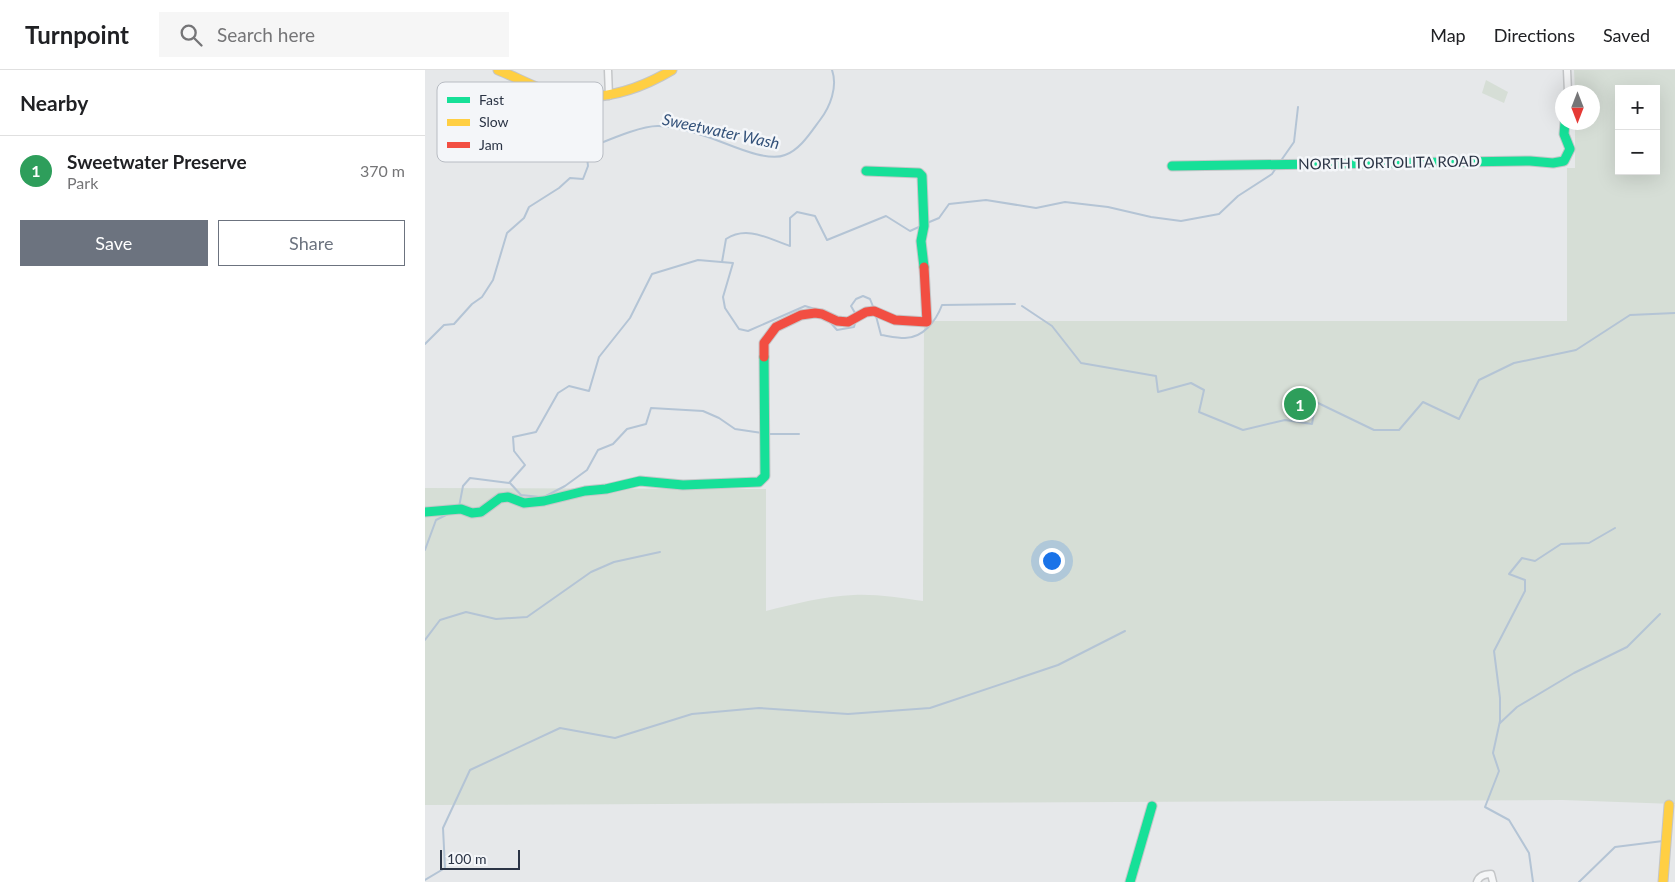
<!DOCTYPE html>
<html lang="en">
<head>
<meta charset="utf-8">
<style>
	:root { --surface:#fff; --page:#f6f6f6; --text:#202124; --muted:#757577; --line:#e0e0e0; --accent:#6c737f }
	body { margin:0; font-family:Lato,sans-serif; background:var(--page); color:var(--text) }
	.controls { position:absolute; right:15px; top:15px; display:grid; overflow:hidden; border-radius:0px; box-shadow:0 5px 20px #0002 }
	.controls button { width:45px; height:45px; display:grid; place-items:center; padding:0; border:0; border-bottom:1px solid var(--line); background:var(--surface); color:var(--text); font:25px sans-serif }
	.compass { position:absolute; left:1130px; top:15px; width:45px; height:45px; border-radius:50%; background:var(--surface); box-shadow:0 5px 20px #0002; rotate:180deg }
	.scale { position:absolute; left:15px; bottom:12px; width:80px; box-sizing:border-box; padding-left:5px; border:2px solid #2b3445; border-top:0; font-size:14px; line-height:18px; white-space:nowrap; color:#2b3445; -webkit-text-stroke:4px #f4f6f9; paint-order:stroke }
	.you { position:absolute; left:626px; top:490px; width:18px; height:18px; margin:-12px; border:4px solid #fff; border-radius:50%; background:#1a73e8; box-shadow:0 0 0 8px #1a73e833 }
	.badge { display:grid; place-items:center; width:32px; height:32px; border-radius:50%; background:var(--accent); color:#fff; font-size:16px; font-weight:700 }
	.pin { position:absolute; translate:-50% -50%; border:2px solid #fff; box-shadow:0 1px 5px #0006 }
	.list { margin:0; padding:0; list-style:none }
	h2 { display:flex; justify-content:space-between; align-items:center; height:65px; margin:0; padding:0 20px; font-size:21px }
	h2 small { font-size:16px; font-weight:400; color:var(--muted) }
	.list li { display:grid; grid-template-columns:32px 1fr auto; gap:15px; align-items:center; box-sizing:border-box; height:70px; padding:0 20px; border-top:1px solid var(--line) }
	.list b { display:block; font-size:19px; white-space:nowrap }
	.list p { margin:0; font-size:16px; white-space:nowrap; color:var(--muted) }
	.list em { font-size:16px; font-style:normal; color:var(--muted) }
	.actions { display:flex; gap:10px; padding:15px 20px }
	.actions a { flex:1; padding:11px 0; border:1px solid var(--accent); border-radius:0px; text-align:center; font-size:18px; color:var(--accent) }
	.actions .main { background:var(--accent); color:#fff }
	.icon { flex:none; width:28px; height:28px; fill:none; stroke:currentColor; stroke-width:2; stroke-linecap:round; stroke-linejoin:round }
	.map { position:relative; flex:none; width:1250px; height:812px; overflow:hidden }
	header { display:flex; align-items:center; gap:30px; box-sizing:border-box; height:70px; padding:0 25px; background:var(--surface); border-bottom:1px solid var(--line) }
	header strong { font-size:24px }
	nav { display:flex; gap:28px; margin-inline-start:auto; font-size:18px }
	.search { width:350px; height:45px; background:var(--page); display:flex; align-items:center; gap:12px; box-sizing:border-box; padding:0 18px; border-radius:0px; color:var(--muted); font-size:19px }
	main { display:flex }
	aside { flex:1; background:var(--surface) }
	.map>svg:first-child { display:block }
	.green { fill:#d6ded6; fill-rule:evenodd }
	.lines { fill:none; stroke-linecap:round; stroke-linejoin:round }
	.stream { stroke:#b4c4d5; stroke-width:2 }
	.street-casing { stroke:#c4c6c8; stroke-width:9 }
	.fast-casing { stroke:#c4c6c8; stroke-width:11 }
	.slow-casing { stroke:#c4c6c8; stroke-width:11 }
	.jam-casing { stroke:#c4c6c8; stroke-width:11 }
	.street { stroke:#f5f6f7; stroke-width:6 }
	.fast { stroke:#16e098; stroke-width:9 }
	.slow { stroke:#ffcf43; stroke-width:9 }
	.jam { stroke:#f24e42; stroke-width:9 }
	.labels { text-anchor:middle; stroke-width:5; stroke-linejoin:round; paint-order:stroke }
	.street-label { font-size:15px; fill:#2b3445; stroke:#f4f6f9 }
	.water-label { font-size:16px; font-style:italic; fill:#34527a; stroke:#f4f6f9 }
	.key { fill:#f4f6f9; stroke:#b8bcc3; stroke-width:1 }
	.key-label { font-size:14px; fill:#2b3445 }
</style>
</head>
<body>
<header>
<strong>Turnpoint</strong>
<div class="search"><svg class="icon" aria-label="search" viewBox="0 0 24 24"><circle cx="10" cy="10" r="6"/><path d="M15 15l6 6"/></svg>Search here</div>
<nav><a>Map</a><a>Directions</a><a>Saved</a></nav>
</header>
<main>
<aside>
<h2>Nearby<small></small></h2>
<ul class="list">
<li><span class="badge" style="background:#2e9e5b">1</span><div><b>Sweetwater Preserve</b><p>Park</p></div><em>370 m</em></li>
</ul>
<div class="actions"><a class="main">Save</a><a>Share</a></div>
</aside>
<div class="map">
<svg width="1250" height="812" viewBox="0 0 1250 812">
	<rect width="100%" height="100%" fill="#e6e8ea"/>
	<g class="green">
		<path d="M1149,0H1250V734L1137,730L0,735V418L341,419V541C369,534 399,526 429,525C452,524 475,528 498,531L499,251H1142V98H1150V53L1168,52V22H1150ZM1194,19H1231V101H1194Z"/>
		<polygon points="1061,10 1083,22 1079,33 1057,23"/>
	</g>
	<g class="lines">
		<g class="stream">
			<polyline points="855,92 869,72 873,37"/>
			<polyline points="502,153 514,148 524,134 561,130 611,138 640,132 683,137 726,147 756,151 794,144 813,126 847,104 851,98"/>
			<path d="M297,192L301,169C322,155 344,169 365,176V148L372,142L390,146L402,170L461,146L485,161L496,156"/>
			<polyline points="597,236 627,256 656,293 731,306 733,322 766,313 779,320 774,342 818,360 860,350 887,354 891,332 949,360 974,360 998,332 1034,349 1054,310 1089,293 1151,280 1205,245 1250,243"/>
			<polyline points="430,243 426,236 431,229 438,226 445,229 449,239"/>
			<path d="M451,246L456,265C463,266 472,268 480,268C498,268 511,251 517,235L590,234"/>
			<polyline points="405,252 412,260 429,257 430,253"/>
			<path d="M0,274L19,255L29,254L47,234L57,227L68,210L82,163L99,148L104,137L134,118L145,108L158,109L163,96L161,79C179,72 216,55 234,56C251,57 268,62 283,67C302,73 341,93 360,85C375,80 386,62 395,50C405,37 413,17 407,0"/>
			<polyline points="344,364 374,364"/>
			<polyline points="85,413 96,425 115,427"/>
			<polyline points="119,427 140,416 162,400 173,380 188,374 202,359 221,354 226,338 278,341 294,348 310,359 337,363"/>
			<polyline points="34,437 38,416 45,408 84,413 100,395 89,381 88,367 111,362 133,323 144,316 164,321 174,287 205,248 227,204 273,190 308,193 298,227 300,238 314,259 323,261 380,236 390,239"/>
			<polyline points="0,480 11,450 23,444"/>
			<polyline points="0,570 15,550 41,542 71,549 102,547 166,502 189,492 235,482"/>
			<polyline points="1075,653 1092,637 1149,603 1202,577 1235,544"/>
			<polyline points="0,810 20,798 18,758 45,700 135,658 190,668 267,644 334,638 423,644 505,638 633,595 700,561"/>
			<polyline points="1108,812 1104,783 1084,750 1060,737 1074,701 1068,683 1075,651 1075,628 1069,581 1100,521 1100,510 1084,504 1097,488 1110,491 1136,474 1164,473 1190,458"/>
			<polyline points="1154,812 1190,777 1238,771"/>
		</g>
		<defs>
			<g id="street">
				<polyline points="183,0 184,26"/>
				<polyline points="1142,0 1143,22"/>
				<path d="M1052,812C1054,806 1059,804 1066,804L1068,812"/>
			</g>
			<g id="fast">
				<polyline points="747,96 1105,91 1128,93 1139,91 1145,79 1139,64 1140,52"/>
				<polyline points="441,101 494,103 497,106 499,156 496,171 499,197"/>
				<polyline points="0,442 36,439 47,443 56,442 75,428 83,427 99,433 119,431 160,421 181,419 215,411 258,415 334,412 340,406 339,287"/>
				<polyline points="705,812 727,736"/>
			</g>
			<g id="slow">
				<path d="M73,0C88,6 103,14 119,20C164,35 207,24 247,0"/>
				<polyline points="1238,812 1244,735"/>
			</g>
			<polyline id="jam" points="339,287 339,273 351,257 376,245 390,243 397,244 412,251 423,252 441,242 449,241 470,250 502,252 499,197"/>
		</defs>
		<use href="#street" class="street-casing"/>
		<use href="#fast" class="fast-casing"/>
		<use href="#slow" class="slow-casing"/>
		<use href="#jam" class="jam-casing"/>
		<use href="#street" class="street"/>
		<use href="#fast" class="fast"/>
		<use href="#slow" class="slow"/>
		<use href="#jam" class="jam"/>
	</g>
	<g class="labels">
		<g class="street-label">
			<text transform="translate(964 93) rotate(-1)" y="5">NORTH TORTOLITA ROAD</text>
		</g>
		<g class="water-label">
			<text transform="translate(296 61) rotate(12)" y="6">Sweetwater Wash</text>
		</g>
	</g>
	<rect x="12" y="12" width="166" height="80" rx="8" class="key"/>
	<rect x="22" y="27" width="23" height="6" fill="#16e098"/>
	<rect x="22" y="49" width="23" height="7" fill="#ffcf43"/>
	<rect x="22" y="72" width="23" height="6" fill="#f24e42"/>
	<g class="key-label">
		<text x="54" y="35">Fast</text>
		<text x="54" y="57">Slow</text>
		<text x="54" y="80">Jam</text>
	</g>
</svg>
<div class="controls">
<button>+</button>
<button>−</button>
</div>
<svg class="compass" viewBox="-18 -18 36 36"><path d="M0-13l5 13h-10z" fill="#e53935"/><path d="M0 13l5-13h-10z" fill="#757577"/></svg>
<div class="scale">100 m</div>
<div class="you"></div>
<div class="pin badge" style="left:875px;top:334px;background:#2e9e5b">1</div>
</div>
</main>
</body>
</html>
